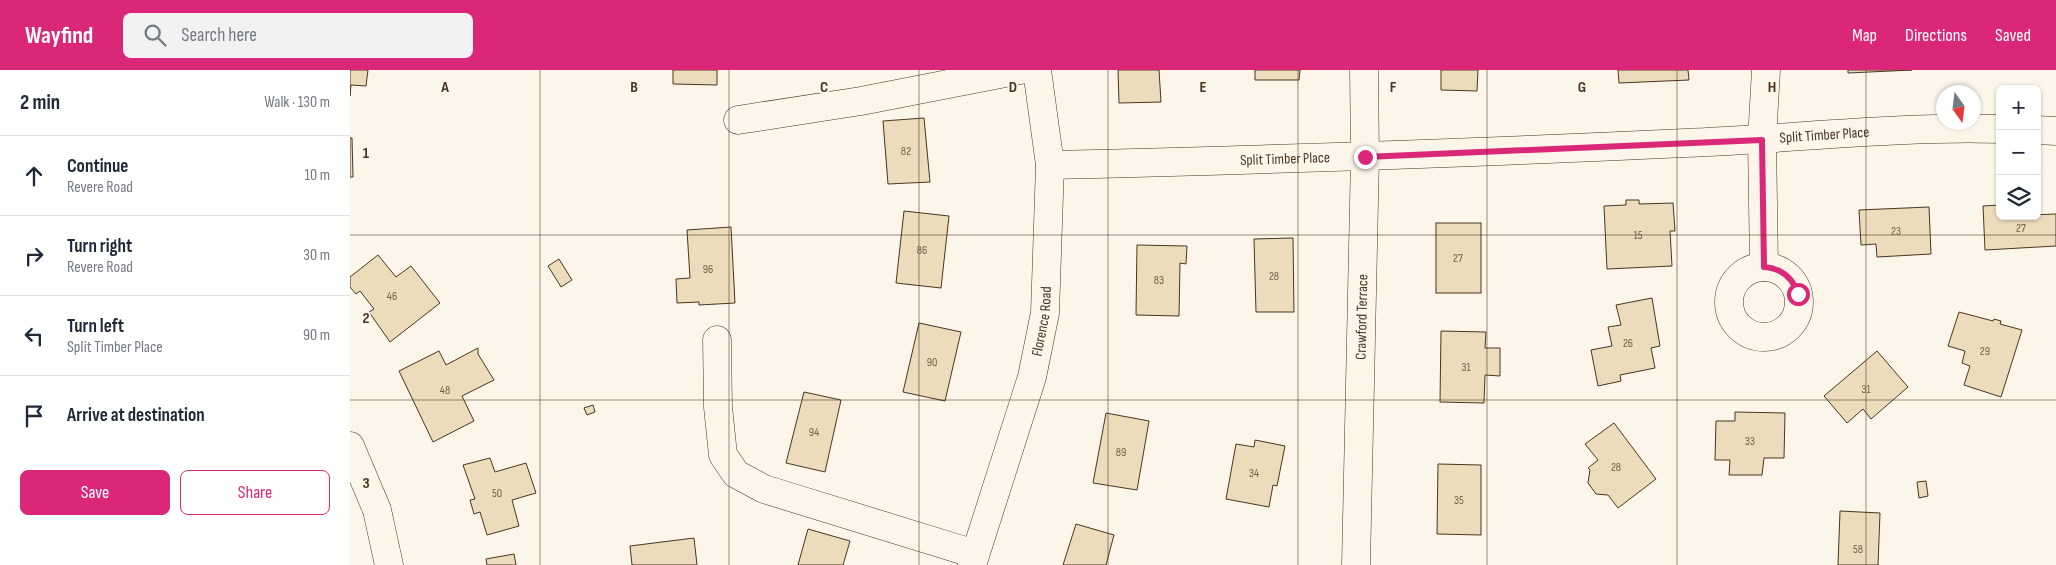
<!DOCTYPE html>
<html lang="en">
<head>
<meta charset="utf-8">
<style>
	:root { --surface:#fff; --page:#f2f2f3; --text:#1f2937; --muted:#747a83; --line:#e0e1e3; --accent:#db2777 }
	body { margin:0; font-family:"Sofia Sans Condensed",sans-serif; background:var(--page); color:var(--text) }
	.controls { position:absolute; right:15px; top:15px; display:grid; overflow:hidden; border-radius:8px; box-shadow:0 1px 4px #0004 }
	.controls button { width:45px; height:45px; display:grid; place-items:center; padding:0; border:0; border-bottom:1px solid var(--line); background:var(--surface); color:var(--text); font:25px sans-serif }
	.compass { position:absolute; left:1586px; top:15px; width:45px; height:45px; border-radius:50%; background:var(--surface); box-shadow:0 1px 4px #0004; rotate:166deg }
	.stop { position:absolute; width:15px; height:15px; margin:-11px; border:4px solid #db2777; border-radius:50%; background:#fff }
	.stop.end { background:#db2777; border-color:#fff; box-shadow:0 1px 5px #0008 }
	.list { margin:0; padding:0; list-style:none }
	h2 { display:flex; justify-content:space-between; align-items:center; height:65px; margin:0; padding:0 20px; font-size:21px }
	h2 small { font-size:16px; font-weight:400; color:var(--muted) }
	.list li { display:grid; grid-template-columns:32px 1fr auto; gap:15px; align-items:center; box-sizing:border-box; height:80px; padding:0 20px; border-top:1px solid var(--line) }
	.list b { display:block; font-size:19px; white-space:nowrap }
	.list p { margin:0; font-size:16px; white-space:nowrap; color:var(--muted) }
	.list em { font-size:16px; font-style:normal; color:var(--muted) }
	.actions { display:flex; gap:10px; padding:15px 20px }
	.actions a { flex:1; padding:11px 0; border:1px solid var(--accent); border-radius:8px; text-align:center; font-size:18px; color:var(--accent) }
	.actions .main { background:var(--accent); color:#fff }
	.icon { flex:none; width:28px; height:28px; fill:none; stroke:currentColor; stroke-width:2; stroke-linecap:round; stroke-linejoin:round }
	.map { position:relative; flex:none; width:1706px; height:495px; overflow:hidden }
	header { display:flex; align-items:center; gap:30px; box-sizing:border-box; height:70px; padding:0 25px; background:var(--accent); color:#fff }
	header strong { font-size:24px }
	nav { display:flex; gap:28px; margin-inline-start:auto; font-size:18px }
	.search { width:350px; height:45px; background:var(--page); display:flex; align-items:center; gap:12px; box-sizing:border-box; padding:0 18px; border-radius:8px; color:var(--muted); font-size:19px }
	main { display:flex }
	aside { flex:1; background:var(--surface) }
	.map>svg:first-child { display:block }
	.building { fill:#ecdcbc; stroke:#4a3520 }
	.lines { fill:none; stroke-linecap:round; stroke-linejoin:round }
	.minor-casing { stroke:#4a3520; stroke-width:29 }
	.minor { stroke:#fbf6e9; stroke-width:28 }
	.route { stroke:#db2777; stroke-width:6 }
	.grid { fill:none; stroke:#4a3520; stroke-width:1; stroke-opacity:0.55 }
	.labels { text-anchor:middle; stroke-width:4; stroke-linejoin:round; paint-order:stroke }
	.number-label { font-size:12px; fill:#725f47 }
	.street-label { font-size:15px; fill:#4a3520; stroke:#fbf6e9 }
	.grid-label { font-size:16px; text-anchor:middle; font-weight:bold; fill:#4a3520; stroke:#fbf6e9; stroke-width:4; stroke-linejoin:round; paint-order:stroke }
</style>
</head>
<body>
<header>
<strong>Wayfind</strong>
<div class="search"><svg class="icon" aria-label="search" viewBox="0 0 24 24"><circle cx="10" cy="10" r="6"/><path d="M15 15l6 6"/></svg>Search here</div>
<nav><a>Map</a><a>Directions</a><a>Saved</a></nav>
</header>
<main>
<aside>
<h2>2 min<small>Walk · 130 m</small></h2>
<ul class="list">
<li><svg class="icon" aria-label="ahead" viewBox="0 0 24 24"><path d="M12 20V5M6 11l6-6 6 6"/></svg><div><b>Continue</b><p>Revere Road</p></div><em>10 m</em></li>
<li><svg class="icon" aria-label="right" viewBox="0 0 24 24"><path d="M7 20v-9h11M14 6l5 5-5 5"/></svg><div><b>Turn right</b><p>Revere Road</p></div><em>30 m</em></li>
<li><svg class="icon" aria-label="left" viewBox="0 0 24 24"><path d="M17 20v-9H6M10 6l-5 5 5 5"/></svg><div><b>Turn left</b><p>Split Timber Place</p></div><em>90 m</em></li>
<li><svg class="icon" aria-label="arrive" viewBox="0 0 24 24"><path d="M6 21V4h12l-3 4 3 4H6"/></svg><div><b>Arrive at destination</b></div></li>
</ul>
<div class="actions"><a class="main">Save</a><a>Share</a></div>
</aside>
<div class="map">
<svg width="1706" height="495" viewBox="0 0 1706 495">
	<rect width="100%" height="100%" fill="#fbf6e9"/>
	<g class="building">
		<polygon points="0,0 18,0 16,16 1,15 0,26"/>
		<polygon points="323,0 367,0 367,15 323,14"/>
		<polygon points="768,0 809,0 811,32 769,33"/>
		<polygon points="905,0 950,0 949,10 905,10"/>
		<polygon points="1091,0 1128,0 1127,21 1091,20"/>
		<polygon points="1268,0 1338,0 1339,10 1269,13"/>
		<polygon points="1498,0 1562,0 1498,3"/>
		<polygon points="574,48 580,112 538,114 533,51"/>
		<polygon points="0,68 2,68 3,107 0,107"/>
		<polygon points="1276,130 1289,130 1289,134 1323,133 1325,161 1320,161 1322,196 1257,199 1254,136 1276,135"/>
		<polygon points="1650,135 1650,146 1706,144 1706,176 1635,180 1633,136"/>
		<polygon points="1579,137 1581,184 1527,187 1526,174 1511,175 1509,140"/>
		<polygon points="554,141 599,146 591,218 546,213"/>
		<rect x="1086" y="153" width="45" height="70"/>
		<polygon points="381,157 385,233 349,235 349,232 327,233 326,209 340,208 337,160"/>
		<polygon points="943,168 944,242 906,242 904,169"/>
		<polygon points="787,175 837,176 836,194 830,193 829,246 786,245"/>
		<polygon points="28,185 46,207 61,196 90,233 40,272 19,242 24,239 10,221 6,224 0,217 0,207"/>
		<polygon points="209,189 222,210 211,217 198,196"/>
		<polygon points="1302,228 1310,276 1301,278 1305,298 1270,305 1271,311 1248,316 1241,280 1262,276 1258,257 1271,255 1266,235"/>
		<polygon points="1609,242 1643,251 1644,249 1651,251 1650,254 1672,260 1651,327 1614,315 1620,296 1612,293 1615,281 1598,276"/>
		<polygon points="569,253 611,262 595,331 553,322"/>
		<polygon points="1091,261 1136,262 1135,278 1150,278 1150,306 1135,305 1134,333 1090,332"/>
		<polygon points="128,278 128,284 144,310 112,326 124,351 83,372 49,301 89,281 96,295"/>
		<polygon points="1527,281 1558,317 1521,349 1513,339 1497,353 1474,326"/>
		<polygon points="454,322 491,330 475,402 436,393"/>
		<polygon points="243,335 245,342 237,345 234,338"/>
		<polygon points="1385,342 1435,343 1434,388 1414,388 1412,405 1379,405 1380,390 1365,390 1366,351 1385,351"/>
		<polygon points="756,343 799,351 787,420 743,413"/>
		<polygon points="1264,353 1306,409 1268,438 1258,425 1246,424 1238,413 1240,400 1238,398 1248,390 1235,374"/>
		<polygon points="905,370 935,376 927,416 923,415 919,437 876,429 886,374 904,377"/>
		<polygon points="140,388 145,402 176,393 186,423 162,430 169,456 137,465 130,442 124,444 120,430 125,429 113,395"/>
		<polygon points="1088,394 1131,395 1131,465 1087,464"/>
		<polygon points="1576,411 1578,426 1569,428 1567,412"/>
		<polygon points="1490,441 1530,443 1528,495 1488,495"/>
		<polygon points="726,454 764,465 756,495 713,495"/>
		<polygon points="458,459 500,471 493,495 448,495"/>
		<polygon points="344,468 347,495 282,495 280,476"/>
		<polygon points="164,484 166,495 137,495 136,489"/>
	</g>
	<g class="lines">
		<defs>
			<g id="minor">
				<polyline points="388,50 511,31 670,0"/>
				<polyline points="1687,60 1706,61"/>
				<path id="s1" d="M700,95C912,90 1123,83 1335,73C1439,69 1547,56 1650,59"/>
				<circle cx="1414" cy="232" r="35"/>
				<polyline points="1414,197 1412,70 1416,0"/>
				<polyline points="367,270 368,337 373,385 386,404 414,419 625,484"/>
				<polyline points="0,376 27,440 39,495"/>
				<path id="s2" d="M622,495L682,307L695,243L700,95L687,0"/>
				<path id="s3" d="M1006,495L1015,87L1014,0"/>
			</g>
		</defs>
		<use href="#minor" class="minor-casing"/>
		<use href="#minor" class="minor"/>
	</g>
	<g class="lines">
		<path class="route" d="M1015,87L1412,70L1414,197C1431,198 1443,208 1448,224"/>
	</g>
	<path class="grid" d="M190,0V495M379,0V495M569,0V495M758,0V495M948,0V495M1137,0V495M1327,0V495M1516,0V495M0,165H1706M0,330H1706"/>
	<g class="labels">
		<g class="number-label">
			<text x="556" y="85">82</text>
			<text x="1671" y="162">27</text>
			<text x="1546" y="165">23</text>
			<text x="1288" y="169">15</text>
			<text x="572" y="184">86</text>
			<text x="1108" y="192">27</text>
			<text x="358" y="203">96</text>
			<text x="924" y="210">28</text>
			<text x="809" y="214">83</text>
			<text x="42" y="230">46</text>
			<text x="1278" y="277">26</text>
			<text x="1635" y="285">29</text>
			<text x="582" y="296">90</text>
			<text x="1116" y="301">31</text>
			<text x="1516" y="323">31</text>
			<text x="95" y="324">48</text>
			<text x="464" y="366">94</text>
			<text x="1400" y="375">33</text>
			<text x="771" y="386">89</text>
			<text x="1266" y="401">28</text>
			<text x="904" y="407">34</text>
			<text x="147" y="427">50</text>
			<text x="1109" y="434">35</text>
			<text x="1508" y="483">58</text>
		</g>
		<g class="street-label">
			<text dy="5" stroke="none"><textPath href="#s1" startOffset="775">Split Timber Place</textPath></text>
			<text dy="5" stroke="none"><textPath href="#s1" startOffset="235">Split Timber Place</textPath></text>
			<text dy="5" stroke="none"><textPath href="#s3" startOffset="248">Crawford Terrace</textPath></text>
			<text dy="5" stroke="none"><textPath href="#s2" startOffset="254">Florence Road</textPath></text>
		</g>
	</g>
	<g class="grid-label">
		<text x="95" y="22">A</text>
		<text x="284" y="22">B</text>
		<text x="474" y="22">C</text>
		<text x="663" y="22">D</text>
		<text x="853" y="22">E</text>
		<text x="1043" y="22">F</text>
		<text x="1232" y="22">G</text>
		<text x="1422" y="22">H</text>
		<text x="16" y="88">1</text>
		<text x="16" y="253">2</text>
		<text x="16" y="418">3</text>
	</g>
</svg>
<div class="controls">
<button>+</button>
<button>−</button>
<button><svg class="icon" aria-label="layers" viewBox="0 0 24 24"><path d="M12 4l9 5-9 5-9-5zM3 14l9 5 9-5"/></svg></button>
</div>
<svg class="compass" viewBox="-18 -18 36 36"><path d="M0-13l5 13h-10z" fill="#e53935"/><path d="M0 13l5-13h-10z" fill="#747a83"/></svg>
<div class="stop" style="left:1448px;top:224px"></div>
<div class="stop end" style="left:1015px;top:87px"></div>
</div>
</main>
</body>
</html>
